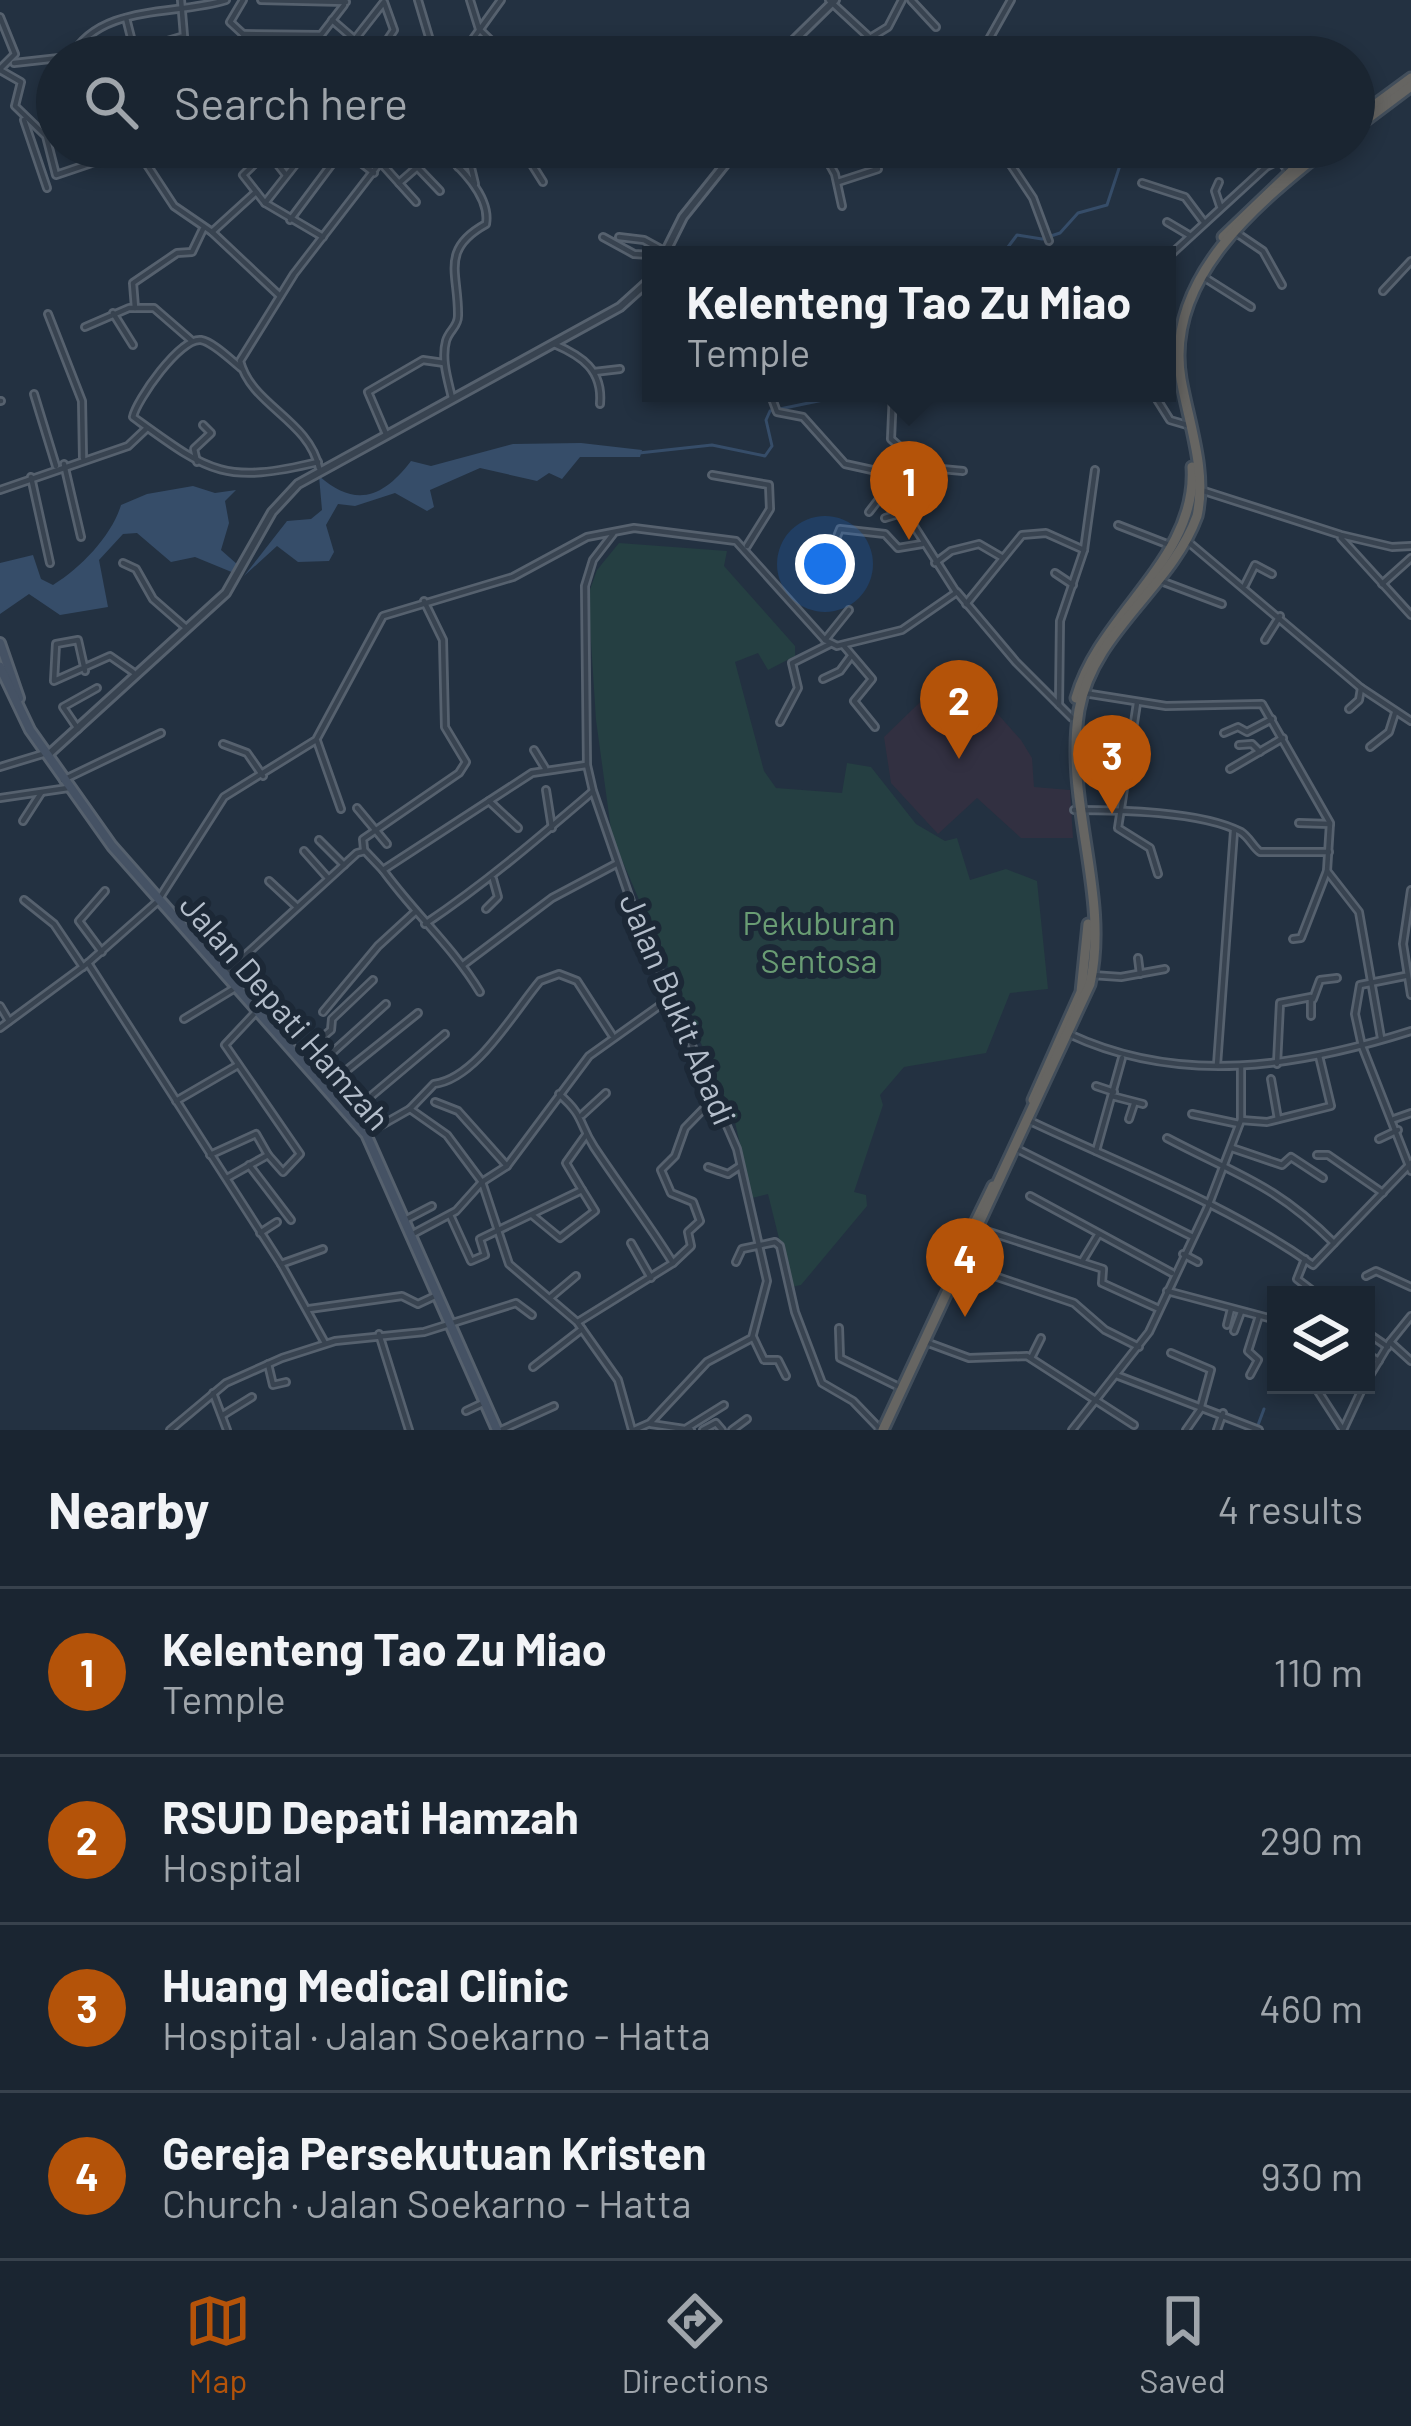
<!DOCTYPE html>
<html lang="en">
<head>
<meta charset="utf-8">
<style>
	:root { --surface:#1a2531; --page:#232d39; --text:#f1f3f6; --muted:#9fa5ab; --line:#38424d; --accent:#b45309 }
	body { margin:0; font-family:Barlow,sans-serif; background:var(--page); color:var(--text) }
	.controls { position:absolute; right:36px; bottom:36px; display:grid; overflow:hidden; border-radius:0px; box-shadow:0 6px 18px #0003 }
	.controls button { width:108px; height:108px; display:grid; place-items:center; padding:0; border:0; border-bottom:3px solid var(--line); background:var(--surface); color:var(--text); font:60px sans-serif }
	.you { position:absolute; left:825px; top:564px; width:42px; height:42px; margin:-30px; border:9px solid #fff; border-radius:50%; background:#1a73e8; box-shadow:0 0 0 18px #1a73e833 }
	.badge { display:grid; place-items:center; width:78px; height:78px; border-radius:50%; background:var(--accent); color:#fff; font-size:39px; font-weight:700 }
	.pin { position:absolute; translate:-50% -99px; filter:drop-shadow(0 3px 6px #0008) }
	.pin::after { content:''; position:absolute; top:63px; width:42px; height:36px; background:inherit; clip-path:polygon(0 0,100% 0,50% 100%) }
	.popup { position:absolute; left:642px; top:246px; width:534px; height:156px; box-sizing:border-box; display:grid; place-content:center; border-radius:0px; background:var(--surface); filter:drop-shadow(0 3px 9px #0005); font-size:39px; white-space:nowrap; color:var(--muted) }
	.popup b { font-size:45px; color:var(--text) }
	.popup::after { content:''; position:absolute; left:50%; top:100%; margin-left:-24px; border:24px solid transparent; border-top-color:var(--surface) }
	.list { margin:0; padding:0; list-style:none }
	h2 { display:flex; justify-content:space-between; align-items:center; height:156px; margin:0; padding:0 48px; font-size:51px }
	h2 small { font-size:39px; font-weight:400; color:var(--muted) }
	.list li { display:grid; grid-template-columns:78px 1fr auto; gap:36px; align-items:center; box-sizing:border-box; height:168px; padding:0 48px; border-top:3px solid var(--line) }
	.list b { display:block; font-size:45px; white-space:nowrap }
	.list p { margin:0; font-size:39px; white-space:nowrap; color:var(--muted) }
	.list em { font-size:39px; font-style:normal; color:var(--muted) }
	.icon { flex:none; width:66px; height:66px; fill:none; stroke:currentColor; stroke-width:2; stroke-linecap:round; stroke-linejoin:round }
	.map { position:relative; flex:none; width:1411px; height:1430px; overflow:hidden }
	.search { position:absolute; background:var(--surface); box-shadow:0 6px 18px #0003; left:36px; right:36px; top:36px; height:132px; display:flex; align-items:center; gap:30px; box-sizing:border-box; padding:0 42px; border-radius:66px; color:var(--muted); font-size:45px }
	.sheet { height:828px; background:var(--surface) }
	nav { display:flex; justify-content:space-around; align-items:center; box-sizing:border-box; height:168px; border-top:3px solid var(--line); background:var(--surface); font-size:33px; color:var(--muted) }
	nav a { display:grid; justify-items:center; gap:6px }
	nav .on { color:var(--accent) }
	.map>svg:first-child { display:block }
	.medical { fill:#323041 }
	.green { fill:#253f42 }
	.water { fill:#364d69 }
	.lines { fill:none; stroke-linecap:round; stroke-linejoin:round }
	.stream { stroke:#364d69; stroke-width:3 }
	.minor-casing { stroke:#56616e; stroke-width:10 }
	.tertiary-casing { stroke:#56616e; stroke-width:12 }
	.secondary-casing { stroke:#56616e; stroke-width:14 }
	.trunk-casing { stroke:#424e5b; stroke-width:15 }
	.minor { stroke:#384350; stroke-width:4.5 }
	.tertiary { stroke:#384350; stroke-width:6 }
	.secondary { stroke:#455264; stroke-width:8 }
	.trunk { stroke:#666562; stroke-width:9 }
	.labels { text-anchor:middle; stroke-width:12; stroke-linejoin:round; paint-order:stroke }
	.park-label { font-size:33px; fill:#6a9d74; stroke:#1c2836 }
	.street-label { font-size:33px; fill:#b4becb; stroke:#1c2836 }
</style>
</head>
<body>
<div class="map">
<svg width="1411" height="1430" viewBox="0 0 1411 1430">
	<rect width="100%" height="100%" fill="#233141"/>
	<polygon class="medical" points="944,679 996,712 1021,740 1032,758 1034,787 1070,790 1073,838 1021,838 977,798 938,834 891,783 884,737"/>
	<polygon class="green" points="619,543 727,551 724,566 795,646 795,656 768,670 758,653 735,662 764,771 776,788 842,793 847,763 871,767 916,824 945,841 957,838 970,880 1006,869 1037,881 1048,989 1010,993 986,1053 904,1067 880,1095 883,1105 854,1192 866,1195 867,1206 801,1285 791,1287 768,1194 752,1198 735,1122 612,837 596,720 588,595 597,570"/>
	<g class="water">
		<path d="M581,443L642,450L640,457H580L562,479L549,473L537,481L480,468L430,490L434,507L427,511L395,493L355,506L338,504L326,525L334,552L329,561L298,562L277,546L244,576L287,521L311,519L322,510L319,476C355,508 383,498 411,461L431,466L513,444Z"/>
		<path d="M193,486L215,493L236,490L225,501L229,523L221,550L238,565L234,573L195,557L171,562L137,533L123,534L99,560L108,607L60,615L29,594L0,614V563L33,555L41,579L53,585C82,567 112,535 121,505L147,494Z"/>
	</g>
	<g class="lines">
		<g class="stream">
			<polyline points="1002,255 1017,235 1042,239 1060,233 1078,213 1107,205 1126,147"/>
			<polyline points="876,393 900,406 911,393"/>
			<polyline points="639,453 712,445 765,456 772,446 766,420 770,411 857,393"/>
			<polyline points="1258,1425 1264,1409"/>
		</g>
		<defs>
			<g id="minor">
				<polyline points="261,0 346,2"/>
				<polyline points="418,0 435,57"/>
				<polyline points="470,0 479,29 508,57"/>
				<polyline points="829,0 870,38 888,27 902,0"/>
				<polyline points="911,0 936,27"/>
				<polyline points="0,17 15,54 0,69"/>
				<polyline points="126,18 136,57"/>
				<polyline points="332,20 354,39"/>
				<polyline points="243,34 230,22 243,0"/>
				<polyline points="272,35 283,57"/>
				<path d="M71,57C100,3 176,16 226,0"/>
				<polyline points="114,57 184,36 181,0"/>
				<polyline points="256,57 243,34 320,35"/>
				<polyline points="304,57 344,5"/>
				<polyline points="341,57 384,2 394,30 376,57"/>
				<polyline points="411,57 420,51 434,56"/>
				<polyline points="460,57 501,0"/>
				<polyline points="979,57 1011,0"/>
				<polyline points="14,63 68,57"/>
				<polyline points="0,70 21,82 15,106 46,136 56,175 136,148 174,206 212,232 280,296"/>
				<polyline points="24,120 47,188"/>
				<polyline points="272,147 243,175 265,203 323,237"/>
				<polyline points="341,147 374,173"/>
				<polyline points="398,147 440,191"/>
				<polyline points="466,147 475,184"/>
				<polyline points="521,147 543,182"/>
				<polyline points="820,147 835,174 842,206"/>
				<polyline points="999,147 1033,198 1049,241"/>
				<polyline points="268,152 286,175"/>
				<polyline points="381,163 416,202"/>
				<polyline points="458,167 468,151 478,147"/>
				<polyline points="838,182 878,169"/>
				<polyline points="1219,182 1215,191 1220,206"/>
				<path d="M399,183L439,148C459,166 491,196 486,224C439,250 459,274 458,316C458,327 449,330 446,341C441,360 448,380 452,398"/>
				<polyline points="1142,183 1185,197 1203,221"/>
				<polyline points="265,203 309,147"/>
				<polyline points="290,220 343,149"/>
				<polyline points="1167,222 1189,235"/>
				<polyline points="212,232 256,192"/>
				<polyline points="1235,232 1263,251 1282,285"/>
				<polyline points="603,237 634,254 651,255"/>
				<polyline points="619,237 644,240 666,252"/>
				<polyline points="1167,258 1266,167 1280,160 1288,171"/>
				<polyline points="1202,276 1251,307"/>
				<polyline points="1383,291 1411,261"/>
				<polyline points="135,308 133,283 177,253 192,252 203,229"/>
				<polyline points="113,313 133,345"/>
				<polyline points="48,314 82,401 83,458"/>
				<polyline points="85,327 129,308 154,308 192,341"/>
				<path d="M554,344C582,356 603,370 600,404"/>
				<path d="M241,368C231,360 213,342 201,340C180,337 136,401 133,417C209,472 223,485 318,462"/>
				<polyline points="594,372 620,369"/>
				<polyline points="770,393 777,412 803,417 845,464 904,477"/>
				<polyline points="893,393 891,439 909,455 905,512 956,592"/>
				<polyline points="1153,393 1170,420 1187,425"/>
				<polyline points="34,394 56,466"/>
				<polyline points="0,401 1,401"/>
				<polyline points="386,434 368,392 423,360 444,363"/>
				<polyline points="197,462 194,449 211,433 203,425"/>
				<polyline points="64,464 81,537"/>
				<polyline points="909,466 963,471"/>
				<path d="M319,468C309,420 251,405 240,361L294,274L392,147"/>
				<polyline points="712,475 769,485 770,509 747,546"/>
				<polyline points="31,477 50,563"/>
				<polyline points="0,490 128,446 147,428"/>
				<polyline points="1201,490 1341,535 1392,547 1411,546"/>
				<polyline points="869,512 879,499 903,503"/>
				<polyline points="885,518 905,512"/>
				<polyline points="1118,525 1172,546"/>
				<polyline points="613,534 593,560 585,586 587,765 593,791 636,916 737,1149 767,1281 752,1338 707,1362 650,1423 634,1430"/>
				<polyline points="1341,538 1411,615"/>
				<polyline points="1186,540 1361,688 1411,721"/>
				<polyline points="834,544 840,529 885,534 898,548 922,544"/>
				<polyline points="123,563 136,569 153,599 185,627"/>
				<polyline points="935,563 951,551 979,544 1003,558"/>
				<polyline points="1055,573 1073,585"/>
				<polyline points="1161,581 1222,604"/>
				<polyline points="1382,584 1411,558"/>
				<polyline points="1245,585 1255,565 1272,574"/>
				<polyline points="966,604 1022,535 1046,533 1084,550"/>
				<polyline points="825,640 849,610"/>
				<polyline points="1265,640 1280,616"/>
				<polyline points="844,646 872,679 854,701 875,727"/>
				<polyline points="85,671 78,640 56,644 54,681 110,656 133,672"/>
				<polyline points="823,679 840,671 851,656"/>
				<polyline points="1084,693 1166,706 1262,704 1330,823 1327,871 1301,938 1293,939"/>
				<polyline points="1137,703 1118,828 1150,848 1158,874"/>
				<polyline points="1059,705 1060,621 1084,550 1095,470"/>
				<polyline points="1349,709 1359,700 1361,688"/>
				<polyline points="780,722 798,688 792,663 830,644"/>
				<polyline points="78,729 63,707 97,688"/>
				<polyline points="1224,733 1238,727 1247,732 1272,719"/>
				<polyline points="317,741 341,809"/>
				<polyline points="223,744 247,753 263,776"/>
				<polyline points="1239,745 1252,744 1260,752"/>
				<polyline points="1370,747 1389,732 1395,713"/>
				<polyline points="534,750 545,768"/>
				<polyline points="0,767 46,753"/>
				<polyline points="1230,769 1283,738"/>
				<polyline points="63,780 161,733"/>
				<polyline points="546,790 552,828"/>
				<polyline points="0,798 68,788"/>
				<polyline points="489,801 518,828"/>
				<polyline points="357,808 387,844"/>
				<path d="M1074,810C1118,810 1201,811 1241,832C1249,837 1253,847 1260,852H1329"/>
				<polyline points="23,821 41,793"/>
				<polyline points="1299,823 1330,824"/>
				<polyline points="319,840 344,865"/>
				<polyline points="364,849 363,839 459,773 466,762 445,727 443,640 424,601"/>
				<polyline points="304,851 328,878"/>
				<path d="M383,870C414,913 453,947 480,992"/>
				<polyline points="1327,871 1359,912 1381,1038"/>
				<polyline points="269,881 296,906"/>
				<polyline points="1411,890 1403,944 1411,995"/>
				<polyline points="24,900 54,924 83,967"/>
				<polyline points="486,909 498,897 493,879"/>
				<path d="M425,924C486,883 537,839 592,792"/>
				<polyline points="102,952 79,921 105,891"/>
				<polyline points="1138,958 1140,974"/>
				<polyline points="88,963 281,1264 325,1343"/>
				<polyline points="463,965 552,898 616,864"/>
				<polyline points="227,972 357,853 365,851 383,870 532,773 586,765"/>
				<polyline points="1092,975 1121,977 1165,969"/>
				<polyline points="1405,976 1360,985 1355,1014 1362,1046 1411,1171"/>
				<polyline points="1313,999 1320,980 1337,978"/>
				<polyline points="0,1006 9,1021"/>
				<polyline points="323,1012 378,946 415,912"/>
				<polyline points="184,1019 235,988"/>
				<polyline points="0,1028 88,963 157,902 224,797 316,740 383,616 513,577 587,537 634,528 736,541 825,640 837,646 902,630 957,592 1016,662 1072,718"/>
				<path d="M1069,1034C1180,1086 1298,1067 1411,1031"/>
				<polyline points="300,1056 331,1030 332,1019 373,980"/>
				<polyline points="1277,1064 1280,1003 1311,997 1311,1016"/>
				<polyline points="1217,1065 1234,831"/>
				<polyline points="313,1070 386,1004"/>
				<polyline points="1271,1079 1278,1119"/>
				<polyline points="327,1086 418,1013"/>
				<polyline points="1096,1086 1114,1092"/>
				<path d="M559,1094C585,1117 578,1122 594,1147C620,1186 648,1223 673,1263"/>
				<polyline points="1112,1096 1143,1104"/>
				<polyline points="176,1101 238,1065"/>
				<polyline points="435,1102 458,1111 507,1166"/>
				<path d="M410,1109L434,1084C476,1079 513,1013 540,981L559,974L577,981L612,1035"/>
				<polyline points="351,1113 445,1034"/>
				<polyline points="1192,1114 1239,1124"/>
				<polyline points="582,1115 606,1093"/>
				<polyline points="1129,1119 1134,1104"/>
				<polyline points="1394,1119 1411,1113"/>
				<polyline points="1241,1120 1267,1122 1331,1106 1319,1056"/>
				<path d="M1030,1121C1127,1167 1225,1203 1313,1265L1334,1243"/>
				<polyline points="366,1134 410,1109 447,1135 482,1182 509,1264 577,1322 618,1380 632,1430"/>
				<path d="M1167,1138C1237,1175 1275,1184 1334,1243L1411,1163"/>
				<polyline points="1379,1139 1398,1130"/>
				<polyline points="1232,1148 1282,1165 1291,1157 1323,1178"/>
				<polyline points="1017,1149 1193,1237"/>
				<polyline points="1096,1151 1122,1058"/>
				<polyline points="210,1155 256,1134 268,1155"/>
				<polyline points="1317,1155 1328,1155 1383,1193"/>
				<polyline points="249,1165 291,1220"/>
				<polyline points="708,1167 728,1174 740,1166"/>
				<polyline points="227,1178 268,1155 283,1172 300,1154 225,1045 255,1013"/>
				<polyline points="582,1190 566,1163 586,1135"/>
				<polyline points="1030,1196 1172,1273"/>
				<polyline points="450,1215 471,1261 485,1255 480,1239 582,1190 595,1211 560,1238 532,1215"/>
				<polyline points="405,1220 432,1206"/>
				<polyline points="980,1229 1103,1269 1102,1283 1159,1309"/>
				<polyline points="260,1233 277,1222"/>
				<polyline points="411,1235 456,1211 482,1182 507,1166 589,1056 673,996"/>
				<polyline points="631,1243 651,1278"/>
				<polyline points="1183,1254 1198,1262"/>
				<polyline points="1305,1259 1297,1279 1318,1295"/>
				<polyline points="1083,1260 1098,1235"/>
				<polyline points="736,1262 742,1249 775,1242 780,1246 795,1312 822,1383 853,1401 878,1427"/>
				<polyline points="281,1264 323,1249"/>
				<polyline points="962,1265 1074,1303 1105,1330 1139,1347"/>
				<polyline points="1366,1276 1376,1271 1411,1287"/>
				<polyline points="1167,1291 1276,1320"/>
				<polyline points="551,1297 576,1276"/>
				<polyline points="309,1309 402,1296 418,1304 435,1296"/>
				<polyline points="1411,1316 1390,1342 1411,1361"/>
				<polyline points="578,1322 673,1263 691,1246 688,1232 700,1221 693,1202 671,1193 661,1170 675,1156 685,1128 717,1095"/>
				<polyline points="1227,1325 1231,1309"/>
				<polyline points="839,1328 840,1358 897,1386"/>
				<polyline points="1234,1331 1241,1312"/>
				<polyline points="1366,1332 1388,1347"/>
				<polyline points="379,1334 409,1430"/>
				<polyline points="753,1337 764,1360 778,1360 786,1376"/>
				<polyline points="923,1341 969,1358 1027,1356 1134,1425"/>
				<polyline points="1171,1353 1211,1370 1200,1410 1186,1430"/>
				<polyline points="1366,1354 1379,1361"/>
				<polyline points="1031,1358 1041,1338"/>
				<polyline points="268,1364 273,1385 286,1382"/>
				<polyline points="533,1367 582,1329"/>
				<polyline points="1116,1375 1259,1430"/>
				<polyline points="1250,1375 1258,1360 1248,1351 1259,1316"/>
				<polyline points="1366,1382 1390,1342"/>
				<polyline points="1314,1385 1343,1430"/>
				<polyline points="213,1393 227,1430"/>
				<polyline points="466,1411 485,1402"/>
				<polyline points="223,1415 252,1397"/>
				<polyline points="651,1424 691,1430"/>
				<polyline points="687,1428 724,1405"/>
				<polyline points="170,1430 226,1383 282,1358 335,1341 424,1332 516,1303 532,1315"/>
				<polyline points="501,1430 554,1406"/>
				<polyline points="703,1430 716,1423 722,1430"/>
				<polyline points="732,1430 747,1419"/>
				<polyline points="1072,1430 1149,1332 1207,1209 1241,1120 1241,1067"/>
				<polyline points="1217,1430 1223,1413"/>
				<polyline points="1343,1430 1364,1385"/>
			</g>
			<g id="tertiary">
				<polyline points="777,57 835,0"/>
				<polyline points="664,255 683,217 739,147"/>
				<polyline points="48,755 226,593 272,512 298,484 620,307 651,279"/>
			</g>
			<g id="secondary">
				<polyline points="0,643 19,698"/>
				<polyline points="0,667 30,730 112,846 366,1134 497,1430"/>
			</g>
			<g id="trunk">
				<polyline points="1354,120 1411,78"/>
				<polyline points="1354,129 1411,86"/>
				<polyline points="1223,237 1317,147"/>
				<path d="M1076,698C1100,613 1198,559 1192,467"/>
				<polyline points="1033,1100 1081,992 1088,924"/>
				<polyline points="956,1262 993,1186"/>
				<path d="M883,1430L1090,984C1110,895 1064,802 1079,710C1093,631 1171,588 1197,516C1207,471 1189,424 1181,379C1164,278 1258,203 1328,147"/>
			</g>
		</defs>
		<use href="#minor" class="minor-casing"/>
		<use href="#tertiary" class="tertiary-casing"/>
		<use href="#secondary" class="secondary-casing"/>
		<use href="#trunk" class="trunk-casing"/>
		<use href="#minor" class="minor"/>
		<use href="#tertiary" class="tertiary"/>
		<use href="#secondary" class="secondary"/>
		<use href="#trunk" class="trunk"/>
	</g>
	<g class="labels">
		<g class="park-label">
			<text x="819" y="935">Pekuburan<tspan x="819" dy="38">Sentosa</tspan></text>
		</g>
		<g class="street-label">
			<text transform="translate(678 1009) rotate(67)" y="12">Jalan Bukit Abadi</text>
			<text transform="translate(285 1012) rotate(49)" y="12">Jalan Depati Hamzah</text>
		</g>
	</g>
</svg>
<div class="controls">
<button><svg class="icon" aria-label="layers" viewBox="0 0 24 24"><path d="M12 4l9 5-9 5-9-5zM3 14l9 5 9-5"/></svg></button>
</div>
<div class="you"></div>
<div class="pin badge" style="left:909px;top:540px">1</div>
<div class="popup"><b>Kelenteng Tao Zu Miao</b>Temple</div>
<div class="pin badge" style="left:959px;top:759px">2</div>
<div class="pin badge" style="left:1112px;top:814px">3</div>
<div class="pin badge" style="left:965px;top:1317px">4</div>
<div class="search"><svg class="icon" aria-label="search" viewBox="0 0 24 24"><circle cx="10" cy="10" r="6"/><path d="M15 15l6 6"/></svg>Search here</div>
</div>
<section class="sheet">
<h2>Nearby<small>4 results</small></h2>
<ul class="list">
<li><span class="badge">1</span><div><b>Kelenteng Tao Zu Miao</b><p>Temple</p></div><em>110 m</em></li>
<li><span class="badge">2</span><div><b>RSUD Depati Hamzah</b><p>Hospital</p></div><em>290 m</em></li>
<li><span class="badge">3</span><div><b>Huang Medical Clinic</b><p>Hospital · Jalan Soekarno - Hatta</p></div><em>460 m</em></li>
<li><span class="badge">4</span><div><b>Gereja Persekutuan Kristen</b><p>Church · Jalan Soekarno - Hatta</p></div><em>930 m</em></li>
</ul>
</section>
<nav>
<a class="on"><svg class="icon" aria-label="map" viewBox="0 0 24 24"><path d="M3 6l6-2 6 2 6-2v14l-6 2-6-2-6 2zM9 4v14M15 6v14"/></svg>Map</a>
<a><svg class="icon" aria-label="directions" viewBox="0 0 24 24"><path d="M12 3l9 9-9 9-9-9zM9 14v-3h6M13 9l2 2-2 2"/></svg>Directions</a>
<a><svg class="icon" aria-label="saved" viewBox="0 0 24 24"><path d="M7 4h10v16l-5-4-5 4z"/></svg>Saved</a>
</nav>
</body>
</html>
